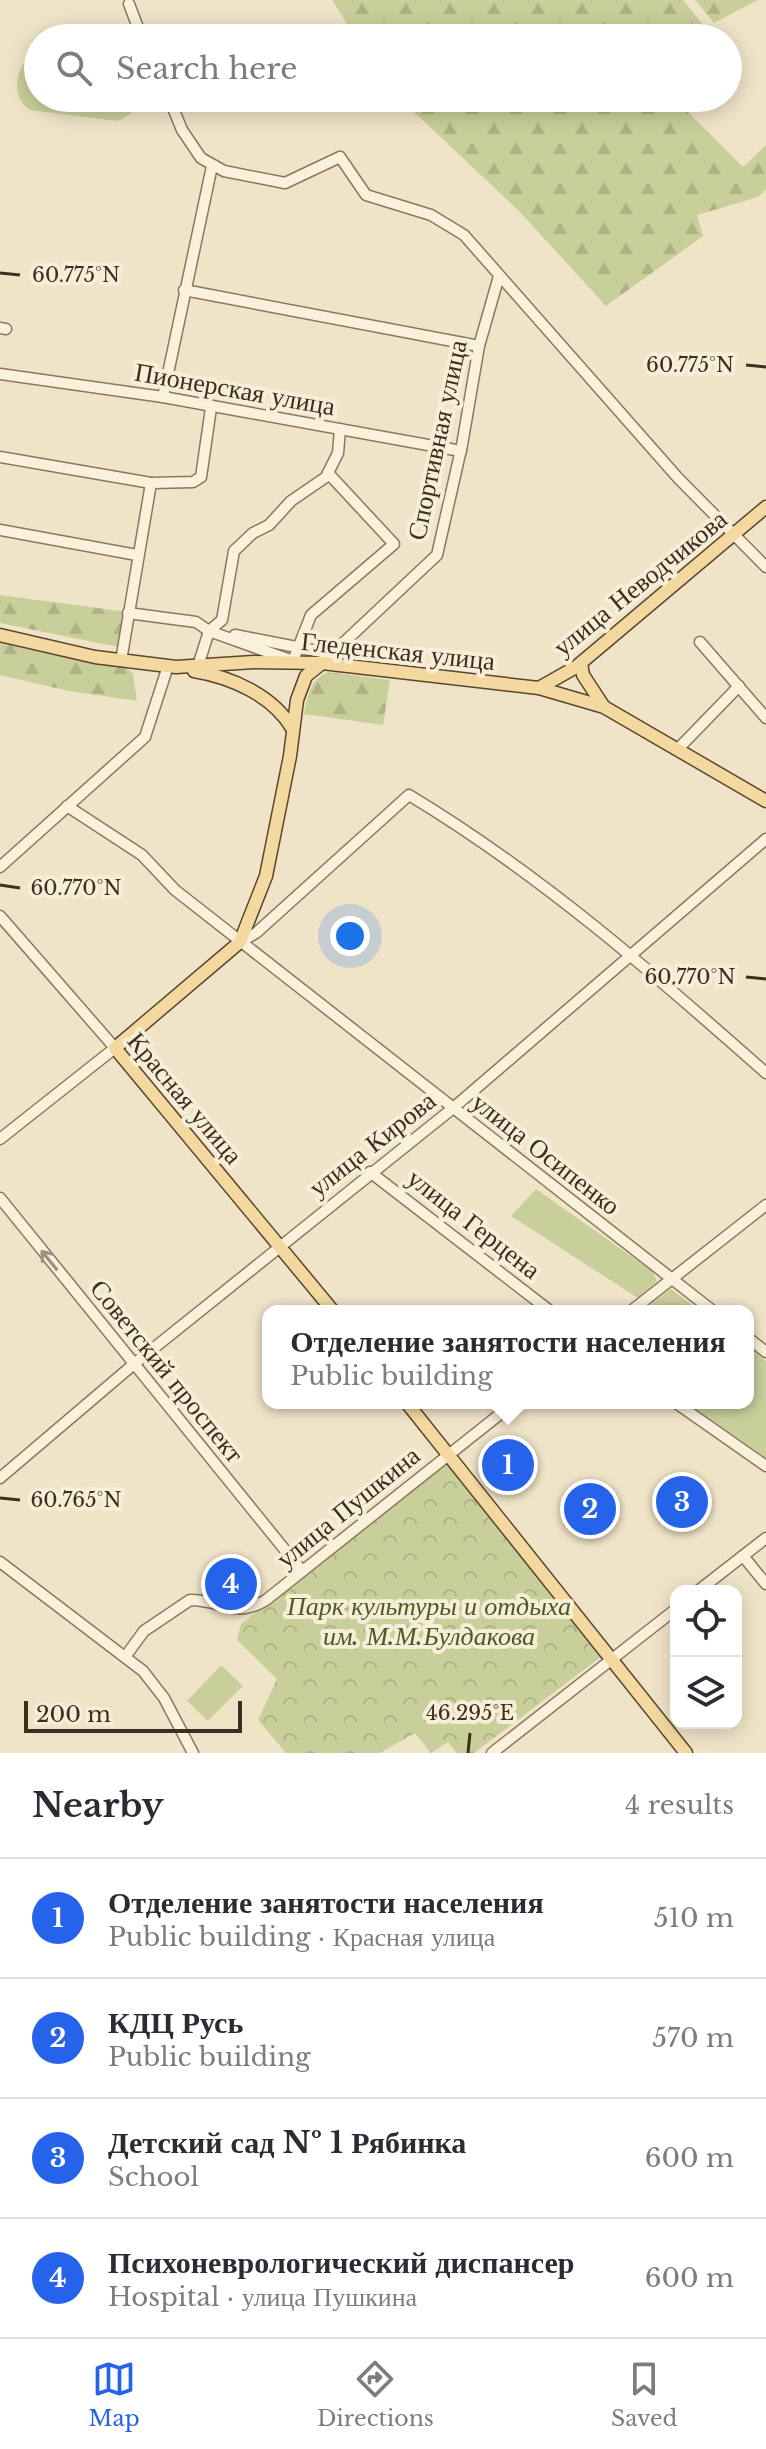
<!DOCTYPE html>
<html lang="en">
<head>
<meta charset="utf-8">
<style>
	:root { --surface:#fff; --page:#f2f2f3; --text:#2b2b33; --muted:#7c7c81; --line:#e1e1e2; --accent:#2563eb }
	body { margin:0; font-family:"Libre Baskerville",serif; background:var(--page); color:var(--text) }
	.controls { position:absolute; right:24px; bottom:24px; display:grid; overflow:hidden; border-radius:16px; box-shadow:0 4px 20px #0003 }
	.controls button { width:72px; height:72px; display:grid; place-items:center; padding:0; border:0; border-bottom:2px solid var(--line); background:var(--surface); color:var(--text); font:40px sans-serif }
	.scale { position:absolute; left:24px; bottom:20px; width:218px; box-sizing:border-box; padding-left:8px; border:4px solid #3d2e20; border-top:0; font-size:22px; line-height:28px; white-space:nowrap; color:#3d2e20; -webkit-text-stroke:6px #f7eed8; paint-order:stroke }
	.you { position:absolute; left:350px; top:936px; width:28px; height:28px; margin:-20px; border:6px solid #fff; border-radius:50%; background:#1a73e8; box-shadow:0 0 0 12px #1a73e833 }
	.badge { display:grid; place-items:center; width:52px; height:52px; border-radius:50%; background:var(--accent); color:#fff; font-size:26px; font-weight:700 }
	.pin { position:absolute; translate:-50% -50%; border:4px solid #fff; box-shadow:0 2px 8px #0006 }
	.popup { position:absolute; left:262px; top:1305px; width:492px; height:104px; box-sizing:border-box; display:grid; place-content:center; border-radius:16px; background:var(--surface); filter:drop-shadow(0 2px 6px #0005); font-size:26px; white-space:nowrap; color:var(--muted) }
	.popup b { font-size:30px; color:var(--text) }
	.popup::after { content:''; position:absolute; left:50%; top:100%; margin-left:-16px; border:16px solid transparent; border-top-color:var(--surface) }
	.list { margin:0; padding:0; list-style:none }
	h2 { display:flex; justify-content:space-between; align-items:center; height:104px; margin:0; padding:0 32px; font-size:34px }
	h2 small { font-size:26px; font-weight:400; color:var(--muted) }
	.list li { display:grid; grid-template-columns:52px 1fr auto; gap:24px; align-items:center; box-sizing:border-box; height:120px; padding:0 32px; border-top:2px solid var(--line) }
	.list b { display:block; font-size:30px; white-space:nowrap }
	.list p { margin:0; font-size:26px; white-space:nowrap; color:var(--muted) }
	.list em { font-size:26px; font-style:normal; color:var(--muted) }
	.icon { flex:none; width:44px; height:44px; fill:none; stroke:currentColor; stroke-width:2; stroke-linecap:round; stroke-linejoin:round }
	.map { position:relative; flex:none; width:766px; height:1753px; overflow:hidden }
	.search { position:absolute; background:var(--surface); box-shadow:0 4px 20px #0003; left:24px; right:24px; top:24px; height:88px; display:flex; align-items:center; gap:20px; box-sizing:border-box; padding:0 28px; border-radius:44px; color:var(--muted); font-size:30px }
	.sheet { height:584px; background:var(--surface) }
	nav { display:flex; justify-content:space-around; align-items:center; box-sizing:border-box; height:112px; border-top:2px solid var(--line); background:var(--surface); font-size:22px; color:var(--muted) }
	nav a { display:grid; justify-items:center; gap:4px }
	nav .on { color:var(--accent) }
	.map>svg:first-child { display:block }
	.grass { fill:#c9cf9b }
	.forest { fill:url(#forest-firs) }
	.park { fill:url(#park-crowns) }
	.lines { fill:none; stroke-linecap:round; stroke-linejoin:round }
	.minor-casing { stroke:#8d765c; stroke-width:13 }
	.major-casing { stroke:#5b4430; stroke-width:15 }
	.minor { stroke:#faf1dc; stroke-width:10 }
	.major { stroke:#f3d9a0; stroke-width:12 }
	.oneway { stroke:#9c907e }
	.ticks { fill:none; stroke:#3d2e20; stroke-width:3 }
	.labels { text-anchor:middle; stroke-width:8; stroke-linejoin:round; paint-order:stroke }
	.street-label { font-size:26px; fill:#3d2e20; stroke:#f7eed8 }
	.park-label { font-size:26px; font-style:italic; fill:#4d5a26; stroke:#f7eed8 }
	.ticks-label { font-size:20px; text-anchor:middle; fill:#3d2e20; stroke:#f7eed8; stroke-width:8; stroke-linejoin:round; paint-order:stroke }
</style>
</head>
<body>
<div class="map">
<svg width="766" height="1753" viewBox="0 0 766 1753">
	<defs>
		<pattern id="forest-firs" width="22" height="20" patternUnits="userSpaceOnUse" patternTransform="scale(2)"><rect width="22" height="20" fill="#c9cf9b"/><path d="M5 1l3.5 6h-7zM16 11l3.5 6h-7z" fill="#aeb285"/></pattern>
		<pattern id="park-crowns" width="20" height="18" patternUnits="userSpaceOnUse" patternTransform="scale(2)"><rect width="20" height="18" fill="#c9cf9b"/><path d="M2 6a3 3 0 1 1 6 0M12 15a3 3 0 1 1 6 0" fill="none" stroke="#aeb285"/></pattern>
	</defs>
	<rect width="100%" height="100%" fill="#f0e4c8"/>
	<g class="grass">
		<path d="M37,59L38,98H138C134,112 130,116 117,121L30,110C14,100 14,78 24,63Z"/>
		<polygon points="536,1189 652,1271 657,1281 638,1298 511,1216"/>
		<polygon points="671,1289 700,1311 642,1311"/>
		<polygon points="748,1347 766,1361 766,1458 687,1403 748,1403"/>
		<polygon points="221,1665 243,1686 208,1721 187,1701"/>
	</g>
	<g class="forest">
		<polygon points="332,0 683,0 708,31 702,38 356,38"/>
		<polygon points="695,0 758,0 714,23"/>
		<polygon points="399,98 674,98 743,167 766,145 766,189 758,197 697,215 703,236 606,306 520,212"/>
		<polygon points="0,595 128,612 123,648 0,623"/>
		<polygon points="0,635 121,661 133,674 137,701 69,691 0,675"/>
		<path d="M328,672L390,680L383,725L304,714C308,695 310,680 328,672Z"/>
	</g>
	<polygon class="park" points="447,1462 602,1656 474,1753 457,1753 448,1742 431,1753 415,1733 380,1753 286,1753 258,1720 277,1679 237,1640 241,1624"/>
	<g class="lines">
		<defs>
			<g id="minor">
				<polyline points="129,4 142,38"/>
				<polyline points="169,98 182,130 201,158 224,171 285,183 340,157 366,195 431,215 464,235 678,478 766,567"/>
				<polyline points="184,290 479,346"/>
				<polyline points="0,328 6,329"/>
				<polyline points="0,374 163,397 461,451"/>
				<polyline points="163,397 212,166"/>
				<polyline points="0,457 151,483"/>
				<polyline points="0,530 137,555"/>
				<polyline points="128,613 196,622 209,631 293,661 311,615 394,544 328,473"/>
				<polyline points="235,635 322,652 337,649"/>
				<polyline points="700,642 766,718"/>
				<polyline points="121,661 151,483 193,482 201,477 211,408"/>
				<polyline points="322,663 437,555 462,445 479,346 499,276"/>
				<polyline points="198,666 209,631 222,620 234,551 253,533 269,525 291,501 326,477 338,453 340,429"/>
				<polyline points="678,749 739,686"/>
				<polyline points="67,806 142,855 175,890 713,1311"/>
				<polyline points="0,867 145,737 168,666"/>
				<polyline points="0,916 115,1048 0,1139"/>
				<path d="M240,942L256,933L409,795C540,874 652,972 766,1073"/>
				<polyline points="370,1172 550,1311"/>
				<polyline points="0,1198 302,1571"/>
				<polyline points="631,1311 766,1205"/>
				<polyline points="748,1338 766,1352"/>
				<polyline points="676,1403 766,1466"/>
				<polyline points="0,1478 134,1364 452,1109 766,839"/>
				<polyline points="743,1556 766,1584"/>
				<polyline points="0,1562 143,1671 164,1698 193,1753"/>
				<polyline points="698,1591 766,1538"/>
				<path d="M125,1657L144,1631L190,1600C223,1600 235,1619 266,1600L514,1403"/>
				<polyline points="492,1753 676,1609"/>
			</g>
			<g id="major">
				<polyline points="0,635 95,657 176,667 254,662 322,663 539,688 604,707 766,801"/>
				<polyline points="322,663 306,676 297,700 290,756 266,876 240,942 115,1048 333,1311"/>
				<polyline points="581,663 583,675 604,707"/>
				<path d="M194,671C231,677 272,695 292,728"/>
				<polyline points="539,688 576,667 766,507"/>
				<polyline points="407,1403 686,1753"/>
			</g>
		</defs>
		<use href="#minor" class="minor-casing"/>
		<use href="#major" class="major-casing"/>
		<use href="#minor" class="minor"/>
		<use href="#major" class="major"/>
	</g>
	<defs><path id="oneway-shaft" d="M-6 0H5M1.5-3L5.5 0L1.5 3" fill="none" stroke-width="1.6" stroke-linecap="round" stroke-linejoin="round" transform="scale(2)"/></defs>
	<use class="oneway" href="#oneway-shaft" transform="translate(49 1260) rotate(-129)"/>
	<path class="ticks" d="M0,273L20,275M746,365L766,367M0,885L20,888M746,977L766,979M0,1498L20,1500M468,1753L470,1733"/>
	<g class="labels">
		<g class="street-label">
			<text transform="translate(235 389) rotate(10)" y="9">Пионерская улица</text>
			<text transform="translate(437 440) rotate(-78)" y="9">Спортивная улица</text>
			<text transform="translate(640 583) rotate(-39)" y="9">улица Неводчикова</text>
			<text transform="translate(398 651) rotate(6)" y="9">Гледенская улица</text>
			<text transform="translate(185 1098) rotate(50)" y="9">Красная улица</text>
			<text transform="translate(372 1144) rotate(-38)" y="9">улица Кирова</text>
			<text transform="translate(546 1154) rotate(38)" y="9">улица Осипенко</text>
			<text transform="translate(474 1224) rotate(38)" y="9">улица Герцена</text>
			<text transform="translate(167 1371) rotate(51)" y="9">Советский проспект</text>
			<text transform="translate(348 1507) rotate(-39)" y="9">улица Пушкина</text>
		</g>
		<g class="park-label">
			<text x="429" y="1615">Парк культуры и отдыха<tspan x="429" dy="30">им. М.М.Булдакова</tspan></text>
		</g>
	</g>
	<g class="ticks-label">
		<text x="76" y="282">60.775°N</text>
		<text x="690" y="372">60.775°N</text>
		<text x="76" y="895">60.770°N</text>
		<text x="690" y="984">60.770°N</text>
		<text x="76" y="1507">60.765°N</text>
		<text x="470" y="1720">46.295°E</text>
	</g>
</svg>
<div class="controls">
<button><svg class="icon" aria-label="locate" viewBox="0 0 24 24"><circle cx="12" cy="12" r="6"/><path d="M12 2v4M12 18v4M2 12h4M18 12h4"/></svg></button>
<button><svg class="icon" aria-label="layers" viewBox="0 0 24 24"><path d="M12 4l9 5-9 5-9-5zM3 14l9 5 9-5"/></svg></button>
</div>
<div class="scale">200 m</div>
<div class="you"></div>
<div class="pin badge" style="left:508px;top:1465px">1</div>
<div class="popup"><b>Отделение занятости населения</b>Public building</div>
<div class="pin badge" style="left:590px;top:1509px">2</div>
<div class="pin badge" style="left:682px;top:1502px">3</div>
<div class="pin badge" style="left:231px;top:1584px">4</div>
<div class="search"><svg class="icon" aria-label="search" viewBox="0 0 24 24"><circle cx="10" cy="10" r="6"/><path d="M15 15l6 6"/></svg>Search here</div>
</div>
<section class="sheet">
<h2>Nearby<small>4 results</small></h2>
<ul class="list">
<li><span class="badge">1</span><div><b>Отделение занятости населения</b><p>Public building · Красная улица</p></div><em>510 m</em></li>
<li><span class="badge">2</span><div><b>КДЦ Русь</b><p>Public building</p></div><em>570 m</em></li>
<li><span class="badge">3</span><div><b>Детский сад № 1 Рябинка</b><p>School</p></div><em>600 m</em></li>
<li><span class="badge">4</span><div><b>Психоневрологический диспансер</b><p>Hospital · улица Пушкина</p></div><em>600 m</em></li>
</ul>
</section>
<nav>
<a class="on"><svg class="icon" aria-label="map" viewBox="0 0 24 24"><path d="M3 6l6-2 6 2 6-2v14l-6 2-6-2-6 2zM9 4v14M15 6v14"/></svg>Map</a>
<a><svg class="icon" aria-label="directions" viewBox="0 0 24 24"><path d="M12 3l9 9-9 9-9-9zM9 14v-3h6M13 9l2 2-2 2"/></svg>Directions</a>
<a><svg class="icon" aria-label="saved" viewBox="0 0 24 24"><path d="M7 4h10v16l-5-4-5 4z"/></svg>Saved</a>
</nav>
</body>
</html>
